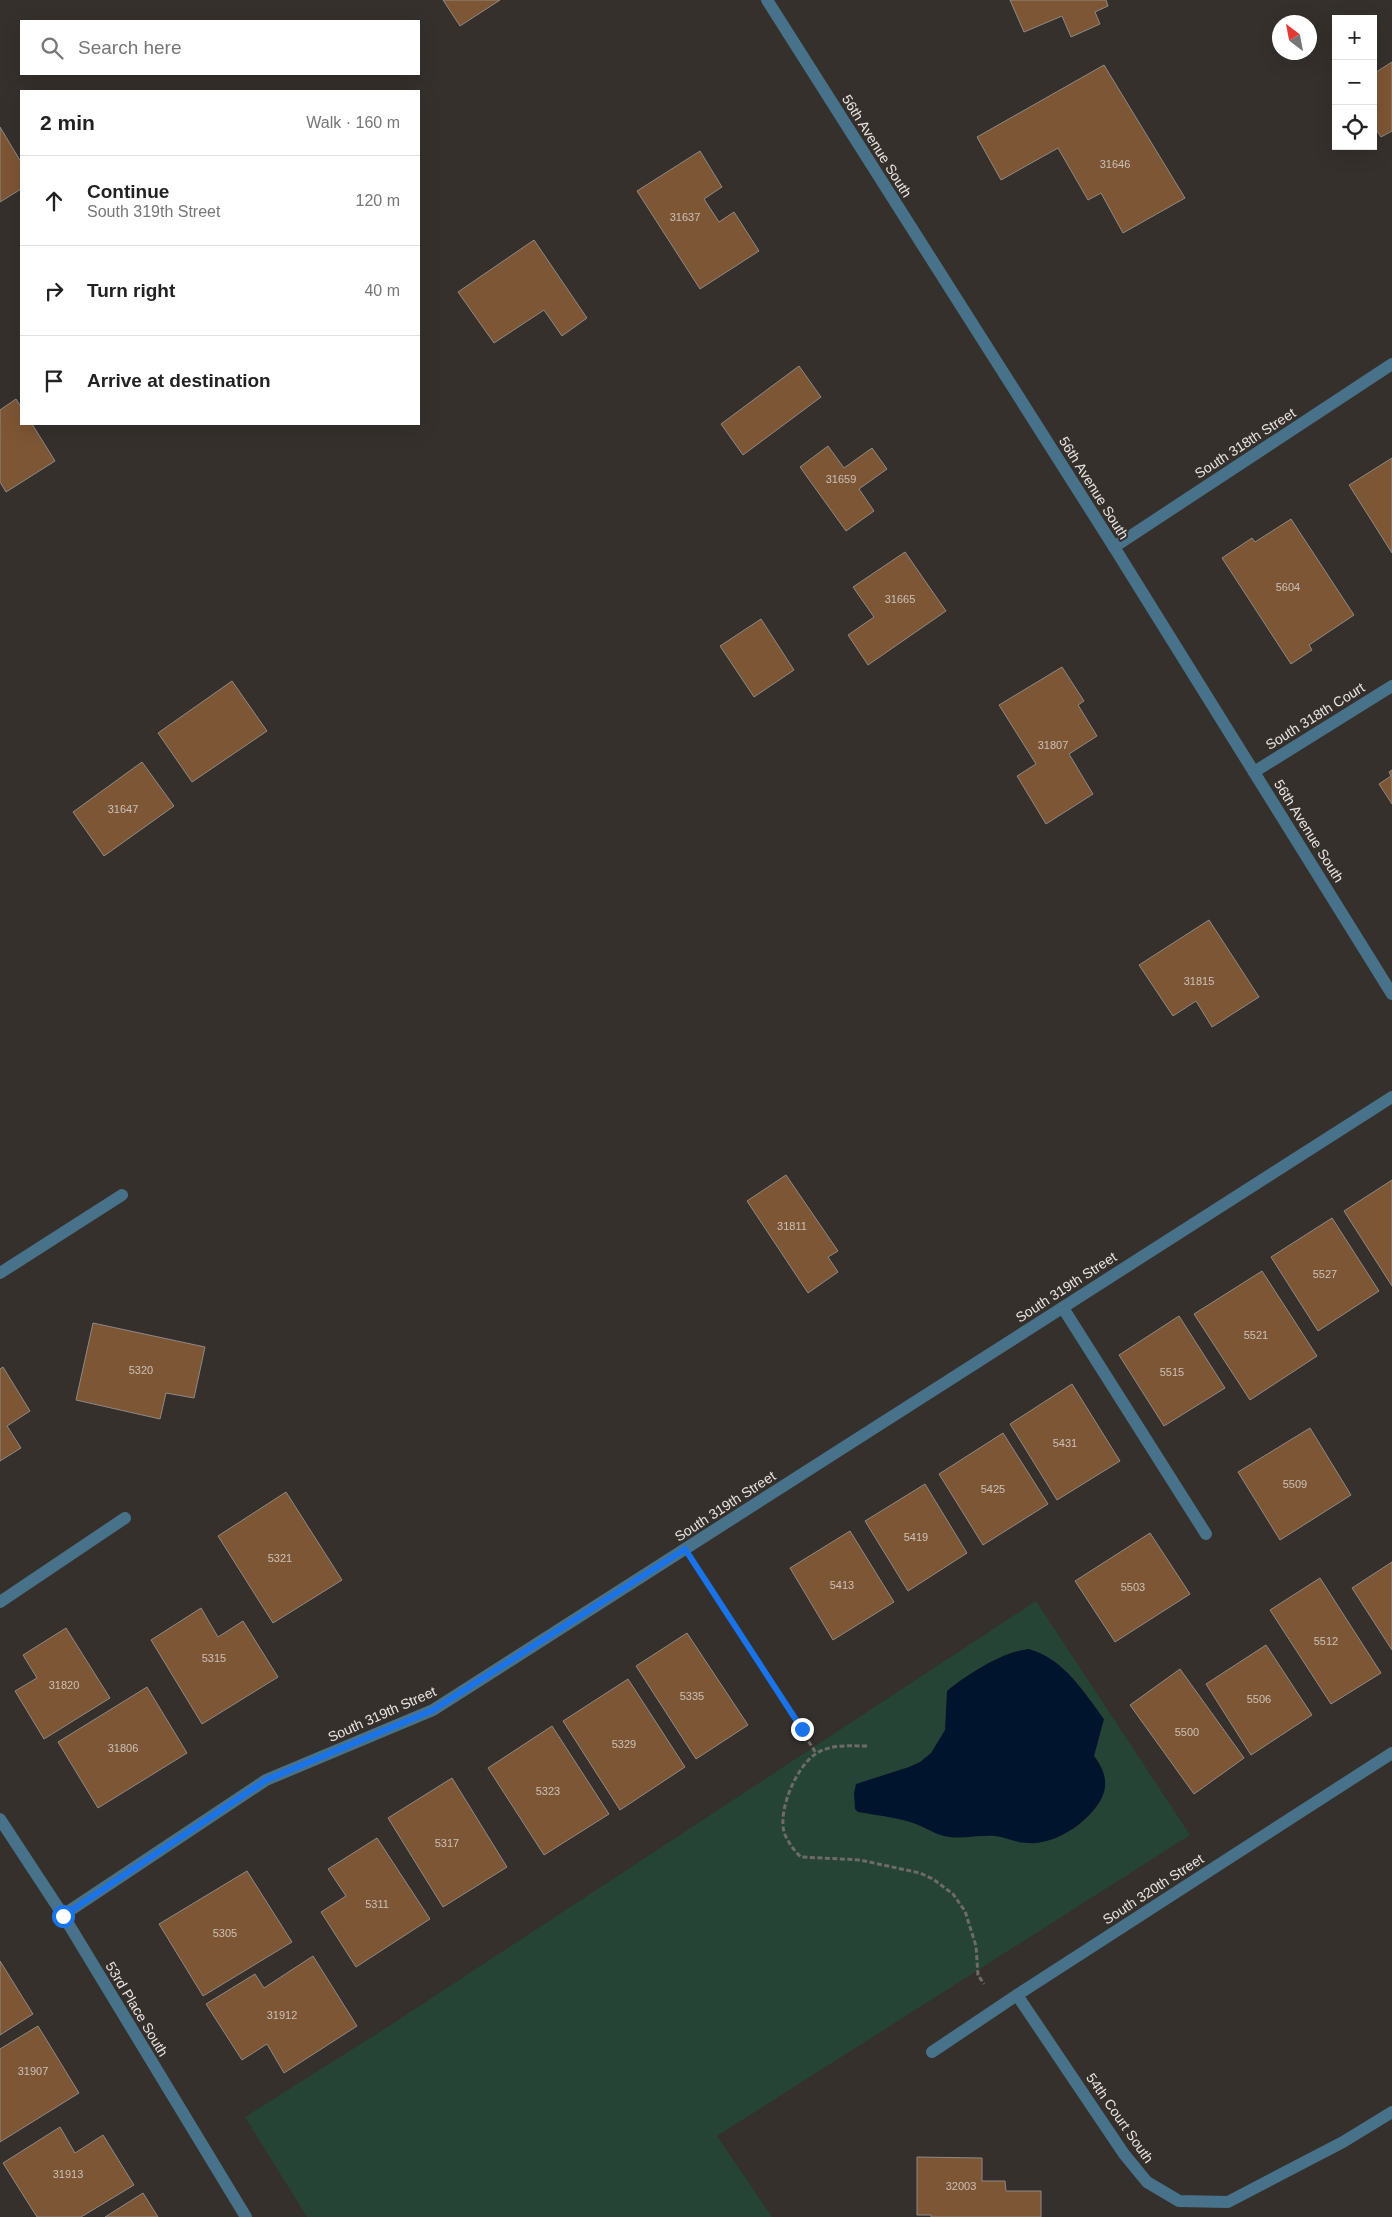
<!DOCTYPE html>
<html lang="en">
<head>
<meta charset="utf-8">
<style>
	:root { --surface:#fff; --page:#f2f2f2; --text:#222; --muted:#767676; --line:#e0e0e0 }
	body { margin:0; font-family:Arial,sans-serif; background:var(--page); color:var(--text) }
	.controls { position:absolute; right:15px; top:15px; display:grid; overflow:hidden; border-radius:0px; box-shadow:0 5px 20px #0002 }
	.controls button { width:45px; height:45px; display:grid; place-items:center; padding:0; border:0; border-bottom:1px solid var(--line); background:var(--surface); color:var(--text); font:25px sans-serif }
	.compass { position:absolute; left:1272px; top:15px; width:45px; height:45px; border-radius:50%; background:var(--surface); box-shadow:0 5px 20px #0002; rotate:328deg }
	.stop { position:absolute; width:15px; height:15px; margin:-11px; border:4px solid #1a73e8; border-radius:50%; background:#fff }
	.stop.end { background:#1a73e8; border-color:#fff; box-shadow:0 1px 5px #0008 }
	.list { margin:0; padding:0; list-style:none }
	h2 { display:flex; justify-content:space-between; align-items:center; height:65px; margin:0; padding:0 20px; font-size:21px }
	h2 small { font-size:16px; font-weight:400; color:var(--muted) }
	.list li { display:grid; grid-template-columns:32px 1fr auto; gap:15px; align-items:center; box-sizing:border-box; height:90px; padding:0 20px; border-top:1px solid var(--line) }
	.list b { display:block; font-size:19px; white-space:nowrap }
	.list p { margin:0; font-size:16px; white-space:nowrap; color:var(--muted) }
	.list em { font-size:16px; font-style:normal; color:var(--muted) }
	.icon { flex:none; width:28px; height:28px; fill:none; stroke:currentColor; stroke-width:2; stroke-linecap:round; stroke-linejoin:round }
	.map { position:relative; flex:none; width:1392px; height:2217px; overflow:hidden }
	.search { position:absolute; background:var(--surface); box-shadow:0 5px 20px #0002; left:20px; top:20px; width:400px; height:55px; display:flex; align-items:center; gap:12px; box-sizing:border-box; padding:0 18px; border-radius:0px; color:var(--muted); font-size:19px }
	.panel { position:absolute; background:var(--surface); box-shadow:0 5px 20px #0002; left:20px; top:90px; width:400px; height:335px; border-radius:0px }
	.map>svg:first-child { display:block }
	.green { fill:#254436 }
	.water { fill:#00152d }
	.building { fill:#7d5635; stroke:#908984 }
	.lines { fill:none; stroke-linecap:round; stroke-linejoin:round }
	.path { stroke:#6e6a66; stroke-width:3; stroke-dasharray:5 2.5; stroke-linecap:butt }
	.service { stroke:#487289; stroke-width:12 }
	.minor { stroke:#487289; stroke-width:12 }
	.route { stroke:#1a73e8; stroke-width:6 }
	.labels { text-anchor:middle; stroke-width:4; stroke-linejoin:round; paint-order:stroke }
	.number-label { font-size:11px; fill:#ccc0b6 }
	.street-label { font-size:14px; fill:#e7e4e1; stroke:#35302c }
</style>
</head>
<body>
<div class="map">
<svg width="1392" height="2217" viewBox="0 0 1392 2217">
	<rect width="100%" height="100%" fill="#35302c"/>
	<polygon class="green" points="1036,1601 1190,1835 717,2136 772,2217 307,2217 245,2117 383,2030"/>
	<path class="water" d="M1029,1649C1064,1659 1083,1691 1104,1719L1094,1756C1107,1773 1110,1789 1096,1807C1082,1826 1053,1845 1028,1843C1016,1843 1006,1837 995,1836C980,1835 964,1839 949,1837C935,1835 924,1826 910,1822C894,1817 875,1815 858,1812L855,1809L854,1793L856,1784L909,1767L920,1762L931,1753L945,1730L947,1691C968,1674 1002,1652 1029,1649Z"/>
	<g class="building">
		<polygon points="443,0 500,0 460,26"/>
		<polygon points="1010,0 1106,0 1108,6 1095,12 1100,24 1071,37 1062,16 1024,32"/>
		<polygon points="1392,62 1392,131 1381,137 1373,125 1373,74"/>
		<polygon points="1104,65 1185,198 1123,233 1101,193 1088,200 1058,148 1001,180 977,137"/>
		<polygon points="0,127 21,162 21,189 0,202"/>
		<polygon points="700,151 722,187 704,199 719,222 734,212 759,251 700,289 637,191"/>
		<polygon points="534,240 587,318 562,336 544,310 494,343 458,292"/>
		<polygon points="799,366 821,397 743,455 721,424"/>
		<polygon points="16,399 21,407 21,424 32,424 55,461 6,492 0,482 0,410"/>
		<polygon points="828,446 844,468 872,448 887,469 859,489 874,511 846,531 800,467"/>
		<polygon points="1392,458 1392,553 1349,485"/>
		<polygon points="1291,519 1354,615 1309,645 1312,650 1291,664 1222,558 1252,538 1255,542"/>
		<polygon points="905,552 946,611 868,665 848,635 874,617 853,587"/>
		<polygon points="761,619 794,670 754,697 720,646"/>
		<polygon points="1062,667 1084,701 1078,705 1097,736 1069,754 1093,794 1046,824 1017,776 1036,764 999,705"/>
		<polygon points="232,681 267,731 192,782 158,733"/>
		<polygon points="142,762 174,806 104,856 73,812"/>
		<polygon points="1392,770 1392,804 1379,784 1391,776 1389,772"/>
		<polygon points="1209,920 1259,997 1212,1027 1196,1001 1173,1016 1139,965"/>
		<polygon points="786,1175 838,1251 828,1257 838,1272 808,1293 747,1201"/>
		<polygon points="1392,1180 1392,1286 1344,1211"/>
		<polygon points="1332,1218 1379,1291 1318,1331 1271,1257"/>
		<polygon points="1262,1271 1317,1356 1250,1400 1194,1314"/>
		<polygon points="1179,1316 1225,1388 1164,1426 1119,1355"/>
		<polygon points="93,1323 205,1347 194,1398 166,1393 160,1419 76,1400"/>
		<polygon points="3,1367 30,1411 7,1426 21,1448 0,1461 0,1369"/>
		<polygon points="1072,1384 1120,1461 1057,1500 1010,1424"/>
		<polygon points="1310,1428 1351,1495 1280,1540 1238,1472"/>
		<polygon points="1003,1433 1048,1504 983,1545 939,1474"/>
		<polygon points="925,1484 967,1553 908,1591 865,1521"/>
		<polygon points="286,1492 342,1580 273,1623 218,1536"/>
		<polygon points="850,1531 894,1602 833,1640 790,1568"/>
		<polygon points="1150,1533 1190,1594 1115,1642 1075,1581"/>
		<polygon points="1392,1562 1392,1650 1352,1588"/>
		<polygon points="1320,1578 1381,1673 1331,1704 1270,1610"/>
		<polygon points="201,1608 218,1637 243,1621 278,1677 202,1724 151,1640"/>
		<polygon points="66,1628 110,1698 44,1739 15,1691 37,1678 23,1655"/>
		<polygon points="687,1633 748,1725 696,1759 636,1666"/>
		<polygon points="1266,1645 1312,1715 1251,1755 1206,1684"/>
		<polygon points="1180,1669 1244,1758 1194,1794 1130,1705"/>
		<polygon points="628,1679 685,1767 620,1810 563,1721"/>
		<polygon points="147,1687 187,1753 98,1808 58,1742"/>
		<polygon points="552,1726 609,1814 544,1855 488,1768"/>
		<polygon points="452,1778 507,1867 443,1907 388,1818"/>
		<polygon points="377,1838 430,1919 356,1967 321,1912 346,1896 328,1869"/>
		<polygon points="247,1871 292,1942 203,1996 159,1924"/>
		<polygon points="313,1956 357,2026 284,2073 267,2044 242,2060 206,2004 255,1974 264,1988"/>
		<polygon points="0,1961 33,2014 0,2035"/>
		<polygon points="38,2026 79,2093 0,2142 0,2049"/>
		<polygon points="60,2127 75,2153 103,2135 134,2185 81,2217 37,2217 3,2163"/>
		<polygon points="917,2157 982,2158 982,2181 1005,2181 1006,2191 1041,2191 1041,2217 931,2217 931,2215 917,2215"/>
		<polygon points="143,2193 158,2217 105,2217"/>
	</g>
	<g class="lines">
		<g class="path">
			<polyline points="699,1571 816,1753"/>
			<path d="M867,1746C850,1746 832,1744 817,1753C797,1765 778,1809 784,1832C787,1841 795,1852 801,1857L860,1860L920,1873L933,1879L953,1894L965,1911L976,1946L978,1975L984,1984"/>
		</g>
		<polyline class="service" points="1063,1308 1206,1534"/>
		<g class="minor">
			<polyline points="767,0 1114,547 1392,994"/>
			<polyline points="1114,547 1392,364"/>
			<polyline points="1254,772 1392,686"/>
			<polyline points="0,1273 122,1195"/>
			<polyline points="0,1602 125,1518"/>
			<polyline points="0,1819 63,1915 246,2217"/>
			<polyline points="63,1915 266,1780 433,1710 1392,1097"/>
			<polyline points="1017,1995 1124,2154 1147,2182 1179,2201 1228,2202 1343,2142 1392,2112"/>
			<polyline points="932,2052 1017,1995 1392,1753"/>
		</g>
	</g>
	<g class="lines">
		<polyline class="route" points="63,1916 266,1780 433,1710 685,1549 802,1729"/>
	</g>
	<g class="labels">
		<g class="number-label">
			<text x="1115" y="168">31646</text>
			<text x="685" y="221">31637</text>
			<text x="841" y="483">31659</text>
			<text x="1288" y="591">5604</text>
			<text x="900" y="603">31665</text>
			<text x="1053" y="749">31807</text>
			<text x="123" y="813">31647</text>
			<text x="1199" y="985">31815</text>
			<text x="792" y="1230">31811</text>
			<text x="1325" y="1278">5527</text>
			<text x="1256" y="1339">5521</text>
			<text x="141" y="1374">5320</text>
			<text x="1172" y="1376">5515</text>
			<text x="1065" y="1447">5431</text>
			<text x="1295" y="1488">5509</text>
			<text x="993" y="1493">5425</text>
			<text x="916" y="1541">5419</text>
			<text x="280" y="1562">5321</text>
			<text x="842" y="1589">5413</text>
			<text x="1133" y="1591">5503</text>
			<text x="1326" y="1645">5512</text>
			<text x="214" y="1662">5315</text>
			<text x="64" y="1689">31820</text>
			<text x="692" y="1700">5335</text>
			<text x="1259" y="1703">5506</text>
			<text x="1187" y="1736">5500</text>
			<text x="624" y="1748">5329</text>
			<text x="123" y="1752">31806</text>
			<text x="548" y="1795">5323</text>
			<text x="447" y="1847">5317</text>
			<text x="377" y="1908">5311</text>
			<text x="225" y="1937">5305</text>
			<text x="282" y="2019">31912</text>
			<text x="33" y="2075">31907</text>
			<text x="68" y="2178">31913</text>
			<text x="961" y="2190">32003</text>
		</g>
		<g class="street-label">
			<text transform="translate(877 146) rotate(58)" y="5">56th Avenue South</text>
			<text transform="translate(1245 443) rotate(-33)" y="5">South 318th Street</text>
			<text transform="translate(1094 488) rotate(58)" y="5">56th Avenue South</text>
			<text transform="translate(1315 716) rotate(-32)" y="5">South 318th Court</text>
			<text transform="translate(1309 831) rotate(58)" y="5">56th Avenue South</text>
			<text transform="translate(1066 1287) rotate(-33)" y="5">South 319th Street</text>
			<text transform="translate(725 1506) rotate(-33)" y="5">South 319th Street</text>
			<text transform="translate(382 1714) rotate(-24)" y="5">South 319th Street</text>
			<text transform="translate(1153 1889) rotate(-33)" y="5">South 320th Street</text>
			<text transform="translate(137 2009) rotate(59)" y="5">53rd Place South</text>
			<text transform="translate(1120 2118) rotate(55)" y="5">54th Court South</text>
		</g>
	</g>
</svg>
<div class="controls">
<button>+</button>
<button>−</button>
<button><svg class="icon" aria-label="locate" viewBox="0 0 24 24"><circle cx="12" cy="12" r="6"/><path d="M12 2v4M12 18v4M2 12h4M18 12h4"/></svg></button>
</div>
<svg class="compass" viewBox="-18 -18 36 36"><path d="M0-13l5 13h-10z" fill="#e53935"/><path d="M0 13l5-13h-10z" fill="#767676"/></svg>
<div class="stop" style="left:63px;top:1916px"></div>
<div class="stop end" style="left:802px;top:1729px"></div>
<div class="search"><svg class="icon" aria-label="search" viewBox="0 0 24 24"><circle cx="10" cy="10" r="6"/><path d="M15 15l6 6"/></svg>Search here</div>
<section class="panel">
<h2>2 min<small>Walk · 160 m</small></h2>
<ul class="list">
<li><svg class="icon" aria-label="ahead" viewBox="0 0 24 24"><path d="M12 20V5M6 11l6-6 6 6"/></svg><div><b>Continue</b><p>South 319th Street</p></div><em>120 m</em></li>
<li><svg class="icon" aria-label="right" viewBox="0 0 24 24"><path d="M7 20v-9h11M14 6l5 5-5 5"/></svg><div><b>Turn right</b></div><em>40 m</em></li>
<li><svg class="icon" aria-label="arrive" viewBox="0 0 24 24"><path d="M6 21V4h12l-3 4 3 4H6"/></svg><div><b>Arrive at destination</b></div></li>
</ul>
</section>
</div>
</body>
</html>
